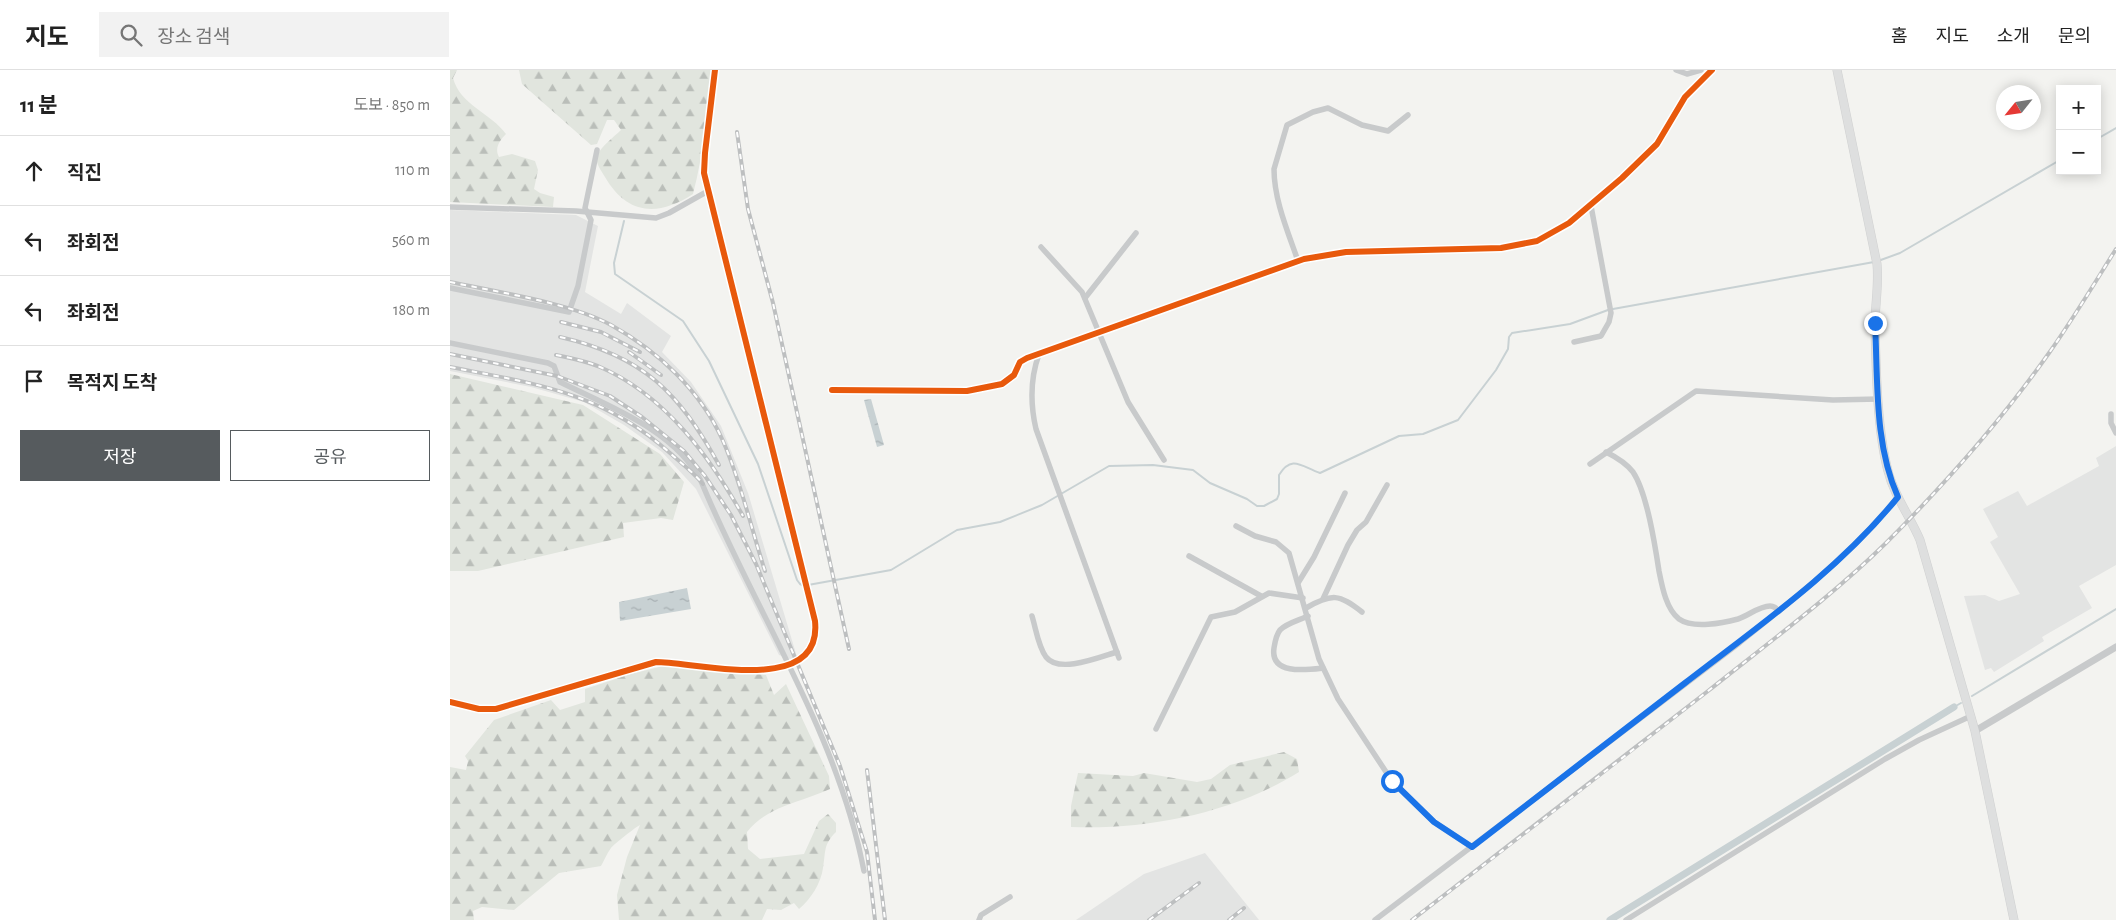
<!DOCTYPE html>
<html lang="ko">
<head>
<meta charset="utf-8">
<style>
	:root { --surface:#fff; --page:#f2f2f2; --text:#222; --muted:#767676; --line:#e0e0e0; --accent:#565b5e }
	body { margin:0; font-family:"Alegreya Sans","Noto Sans KR",sans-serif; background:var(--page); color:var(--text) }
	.controls { position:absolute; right:15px; top:15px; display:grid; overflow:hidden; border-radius:0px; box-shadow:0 2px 12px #0003 }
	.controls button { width:45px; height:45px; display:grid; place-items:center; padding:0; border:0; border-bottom:1px solid var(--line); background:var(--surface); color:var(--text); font:25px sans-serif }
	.compass { position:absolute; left:1546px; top:15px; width:45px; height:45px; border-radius:50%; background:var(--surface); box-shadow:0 2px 12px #0003; rotate:240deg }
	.stop { position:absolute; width:15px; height:15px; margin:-11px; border:4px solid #1a73e8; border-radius:50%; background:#fff }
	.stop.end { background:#1a73e8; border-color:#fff; box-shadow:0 1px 5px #0008 }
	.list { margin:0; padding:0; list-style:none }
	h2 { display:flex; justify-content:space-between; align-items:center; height:65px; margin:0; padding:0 20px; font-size:21px }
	h2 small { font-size:16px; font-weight:400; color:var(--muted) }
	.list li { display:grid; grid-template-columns:32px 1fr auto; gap:15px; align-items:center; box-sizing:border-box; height:70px; padding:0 20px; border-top:1px solid var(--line) }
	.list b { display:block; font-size:19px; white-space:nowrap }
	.list em { font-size:16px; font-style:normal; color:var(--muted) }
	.actions { display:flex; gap:10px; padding:15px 20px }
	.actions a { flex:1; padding:11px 0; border:1px solid var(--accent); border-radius:0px; text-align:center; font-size:18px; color:var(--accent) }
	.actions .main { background:var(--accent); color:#fff }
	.icon { flex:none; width:28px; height:28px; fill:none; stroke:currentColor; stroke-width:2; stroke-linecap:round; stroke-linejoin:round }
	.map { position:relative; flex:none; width:1666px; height:850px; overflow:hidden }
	header { display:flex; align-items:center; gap:30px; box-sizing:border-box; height:70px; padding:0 25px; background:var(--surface); border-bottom:1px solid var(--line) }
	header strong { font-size:24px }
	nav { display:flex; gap:28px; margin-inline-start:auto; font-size:18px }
	.search { width:350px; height:45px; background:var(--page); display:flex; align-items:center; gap:12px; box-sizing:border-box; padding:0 18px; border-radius:0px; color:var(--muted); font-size:19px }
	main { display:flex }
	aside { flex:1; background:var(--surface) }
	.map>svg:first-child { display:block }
	.built { fill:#e3e4e3 }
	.forest { fill:url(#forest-firs) }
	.water { fill:url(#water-ripples) }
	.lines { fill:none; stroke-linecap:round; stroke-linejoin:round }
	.stream { stroke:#c8d1d3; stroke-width:2 }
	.canal { stroke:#c8d1d3; stroke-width:7 }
	.secondary-casing { stroke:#d0d1d1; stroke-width:9 }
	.minor { stroke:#c8cacb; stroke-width:5.5 }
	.tertiary { stroke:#c8cacb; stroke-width:7 }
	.secondary { stroke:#dedfdf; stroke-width:8 }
	.rail-casing { stroke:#bdbfc0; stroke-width:4 }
	.rail { stroke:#fff; stroke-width:2; stroke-dasharray:5.5; stroke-linecap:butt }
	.cycleway-casing { stroke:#fff; stroke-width:9 }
	.cycleway { stroke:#e8590c; stroke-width:6 }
	.route { stroke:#1a73e8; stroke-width:6 }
</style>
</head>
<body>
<header>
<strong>지도</strong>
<div class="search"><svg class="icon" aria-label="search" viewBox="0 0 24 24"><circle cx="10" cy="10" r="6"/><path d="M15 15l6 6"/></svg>장소 검색</div>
<nav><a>홈</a><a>지도</a><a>소개</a><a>문의</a></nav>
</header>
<main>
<aside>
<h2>11 분<small>도보 · 850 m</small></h2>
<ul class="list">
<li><svg class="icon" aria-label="ahead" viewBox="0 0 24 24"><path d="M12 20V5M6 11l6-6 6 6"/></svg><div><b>직진</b></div><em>110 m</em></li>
<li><svg class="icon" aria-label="left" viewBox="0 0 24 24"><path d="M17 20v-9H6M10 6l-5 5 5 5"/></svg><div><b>좌회전</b></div><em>560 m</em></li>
<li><svg class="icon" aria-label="left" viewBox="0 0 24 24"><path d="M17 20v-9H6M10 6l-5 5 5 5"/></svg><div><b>좌회전</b></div><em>180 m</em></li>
<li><svg class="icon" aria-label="arrive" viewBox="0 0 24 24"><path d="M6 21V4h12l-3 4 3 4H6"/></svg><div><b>목적지 도착</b></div></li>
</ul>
<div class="actions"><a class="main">저장</a><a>공유</a></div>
</aside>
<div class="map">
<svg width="1666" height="850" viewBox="0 0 1666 850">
	<defs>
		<pattern id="forest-firs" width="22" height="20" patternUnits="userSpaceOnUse" patternTransform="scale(1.25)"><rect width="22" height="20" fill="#e1e5de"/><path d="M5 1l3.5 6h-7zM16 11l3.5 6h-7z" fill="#babeb9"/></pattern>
		<pattern id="water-ripples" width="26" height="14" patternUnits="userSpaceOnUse" patternTransform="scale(1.25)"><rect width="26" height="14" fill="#c8d1d3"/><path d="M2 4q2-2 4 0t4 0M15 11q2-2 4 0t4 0" fill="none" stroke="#a6aeb1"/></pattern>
	</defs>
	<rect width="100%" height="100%" fill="#f3f3f0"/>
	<g class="built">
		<polygon points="0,140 126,145 148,156 135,222 171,244 177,233 221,266 212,282 241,312 271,356 298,423 347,587 340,589 329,585 246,419 212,382 174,355 134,332 81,317 0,301"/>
		<polygon points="1666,376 1666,495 1629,516 1642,538 1592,567 1594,571 1544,602 1541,598 1535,600 1514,526 1535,525 1549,531 1570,524 1540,472 1548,467 1533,439 1568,421 1577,436 1649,396 1646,388"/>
		<polygon points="755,783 809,850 626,850 694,804"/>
	</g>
	<g class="forest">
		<path d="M0,0H7L3,8C10,35 41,43 56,64C50,70 44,78 49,87L62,84L85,91L88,100L84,119L90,123L104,127L103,137L0,132Z"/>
		<path d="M69,0H263C256,41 254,84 243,124C208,147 177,145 155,107C151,100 145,93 147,86C151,76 164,67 171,60L164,50H157L147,74L141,75L72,14Z"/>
		<polygon points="0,304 133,335 210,384 234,412 223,450 211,448 173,453 174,467 28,501 0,501"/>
		<path d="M213,596L316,605L324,625L336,614L379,706L380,719C352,732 317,736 297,762L298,779L310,789L354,784L369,751L378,744L386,753V762C373,775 376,781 373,798C371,813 361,829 349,839L344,833L331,840L317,839L312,850H169L167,825L177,787L190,755C187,756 163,775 161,778C157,783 154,791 151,796L109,803L64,840L32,837L23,841L24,850H0V697L16,700L18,691L15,686L44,650L101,630L110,640L135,632V619L181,604Z"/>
		<path d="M834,682L847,689L849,702C783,743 698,760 621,757V736L628,703L683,706L694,703L747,712L761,709L780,695Z"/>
	</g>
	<g class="water">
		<polygon points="421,329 434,375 427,377 414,330"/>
		<polygon points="237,518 241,539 170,551 169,532"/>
	</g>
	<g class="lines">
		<g class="stream">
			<polyline points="1647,69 1666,58"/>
			<polyline points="174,151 164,193 165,204 233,251 259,291 308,394 347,510 350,514 354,516"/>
			<polyline points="1428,191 1450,183 1610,90"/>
			<polyline points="1163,239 1424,192"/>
			<path d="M358,515L441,500L507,460L550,452L592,435L659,396L703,395L743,400L760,413L797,429L807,436H814L827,429L829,424V405C842,384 852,397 870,403L949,366L973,364L1008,350L1046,300L1058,279L1059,267L1062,263L1120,254L1158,240"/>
			<polyline points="1522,626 1666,539"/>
			<polyline points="1504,637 1511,633"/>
		</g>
		<polyline class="canal" points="1160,850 1504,637"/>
		<defs>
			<path id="secondary" d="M1387,0L1427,194C1429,215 1425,235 1425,255C1426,298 1427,360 1438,401C1444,426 1460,446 1470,470L1525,661L1564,850"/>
		</defs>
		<use href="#secondary" class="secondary-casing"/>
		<g class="minor">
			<polyline points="1226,0 1237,4 1251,0"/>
			<polyline points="0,137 126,141 206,148 219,143 258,121"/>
			<polyline points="591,177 632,222 678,332 714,390"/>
			<path d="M848,191C838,162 824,130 824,99L837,55L863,42L878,38L912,55L938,61L958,45"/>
			<polyline points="0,218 119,242 128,216 141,150 135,138 147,80"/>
			<polyline points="635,228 686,163"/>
			<polyline points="1124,272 1151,266 1159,252 1161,243 1141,136"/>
			<path d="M0,273L98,293L104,296L110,312C158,336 225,360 251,411C305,542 387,661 414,801"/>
			<path d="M589,284C580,309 580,333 586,359L669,588"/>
			<polyline points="382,320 517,321 552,314 564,305 570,292 577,288 854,189 896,182 1051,178 1087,171 1119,153 1172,108 1207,74 1235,27 1262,0"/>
			<polyline points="1661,344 1661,353 1666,363"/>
			<path d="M1156,382C1166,387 1176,393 1183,402C1197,423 1205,475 1209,501C1212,516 1216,539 1229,549C1243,559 1273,553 1288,549C1298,546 1309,536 1320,536C1324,536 1326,538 1329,541"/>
			<polyline points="1140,394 1246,321 1383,330 1429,329"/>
			<polyline points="786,456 805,466 826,472 839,483 869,589 888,629 942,711 984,752 1022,777"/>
			<polyline points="739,486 811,526"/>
			<polyline points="848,513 864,487 895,423"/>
			<polyline points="873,529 898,475 907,460 916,452 937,415"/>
			<path d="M856,538C882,523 889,524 912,542"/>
			<path d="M582,546C586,559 588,576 596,587C609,604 650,587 667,582"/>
			<path d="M858,546C850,550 837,553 830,560C826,565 825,572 824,578C820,605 856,600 873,598"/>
			<path d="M0,632L29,639H46L206,592C247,592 373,627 365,551L254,103L255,83L265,0"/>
			<polyline points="706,659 761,547 785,542 819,523 853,528"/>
			<polyline points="529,850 531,845 560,827"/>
			<path d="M925,850L1288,574C1345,528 1402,484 1448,427"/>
			<polyline points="1176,850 1435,689 1469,670 1521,646"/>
		</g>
		<polyline class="tertiary" points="1525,661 1666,577"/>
		<use href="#secondary" class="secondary"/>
		<defs>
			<g id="rail">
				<polyline points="287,62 298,139 323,233 399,579"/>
				<path d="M0,212C47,222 121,233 161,255C208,281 251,321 273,371C291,412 301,458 315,501"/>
				<polyline points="111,252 151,262 190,282"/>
				<path d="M110,267C193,286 229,322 269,395"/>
				<polyline points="179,282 211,305"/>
				<polyline points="0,284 107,306 160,326 192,347 234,381 255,406 281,445 306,494 390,696 417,782 425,850"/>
				<path d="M106,285C121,288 136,291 150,297C215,325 260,387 293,446"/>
				<path d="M0,297C86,314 152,322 220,383C231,393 243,402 253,414"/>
				<polyline points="417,700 435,850"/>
				<polyline points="699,850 749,813"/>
				<polyline points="779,850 794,838"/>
				<path d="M962,850C1061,774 1160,698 1258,621C1318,573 1381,527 1436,473C1495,414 1551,351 1599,283C1623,249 1644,214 1666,179"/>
			</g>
		</defs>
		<use href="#rail" class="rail-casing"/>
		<use href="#rail" class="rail"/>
		<defs>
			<g id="cycleway">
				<polyline points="382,320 517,321 552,314 564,305 570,292 577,288 854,189 896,182 1051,178 1087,171 1119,153 1172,108 1207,74 1235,27 1262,0"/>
				<path d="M0,632L29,639H46L206,592C247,592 373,627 365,551L254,103L255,83L265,0"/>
			</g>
		</defs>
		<use href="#cycleway" class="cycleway-casing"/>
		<use href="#cycleway" class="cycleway"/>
	</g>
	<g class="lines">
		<path class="route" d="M942,711L984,752L1022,777C1093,722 1164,668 1235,613C1310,555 1388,501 1448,427C1424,374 1428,310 1425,253"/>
	</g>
</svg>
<div class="controls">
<button>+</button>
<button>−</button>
</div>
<svg class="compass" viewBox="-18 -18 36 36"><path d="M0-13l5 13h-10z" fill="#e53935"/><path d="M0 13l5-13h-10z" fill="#767676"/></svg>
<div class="stop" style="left:942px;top:711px"></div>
<div class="stop end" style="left:1425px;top:253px"></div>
</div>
</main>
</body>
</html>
